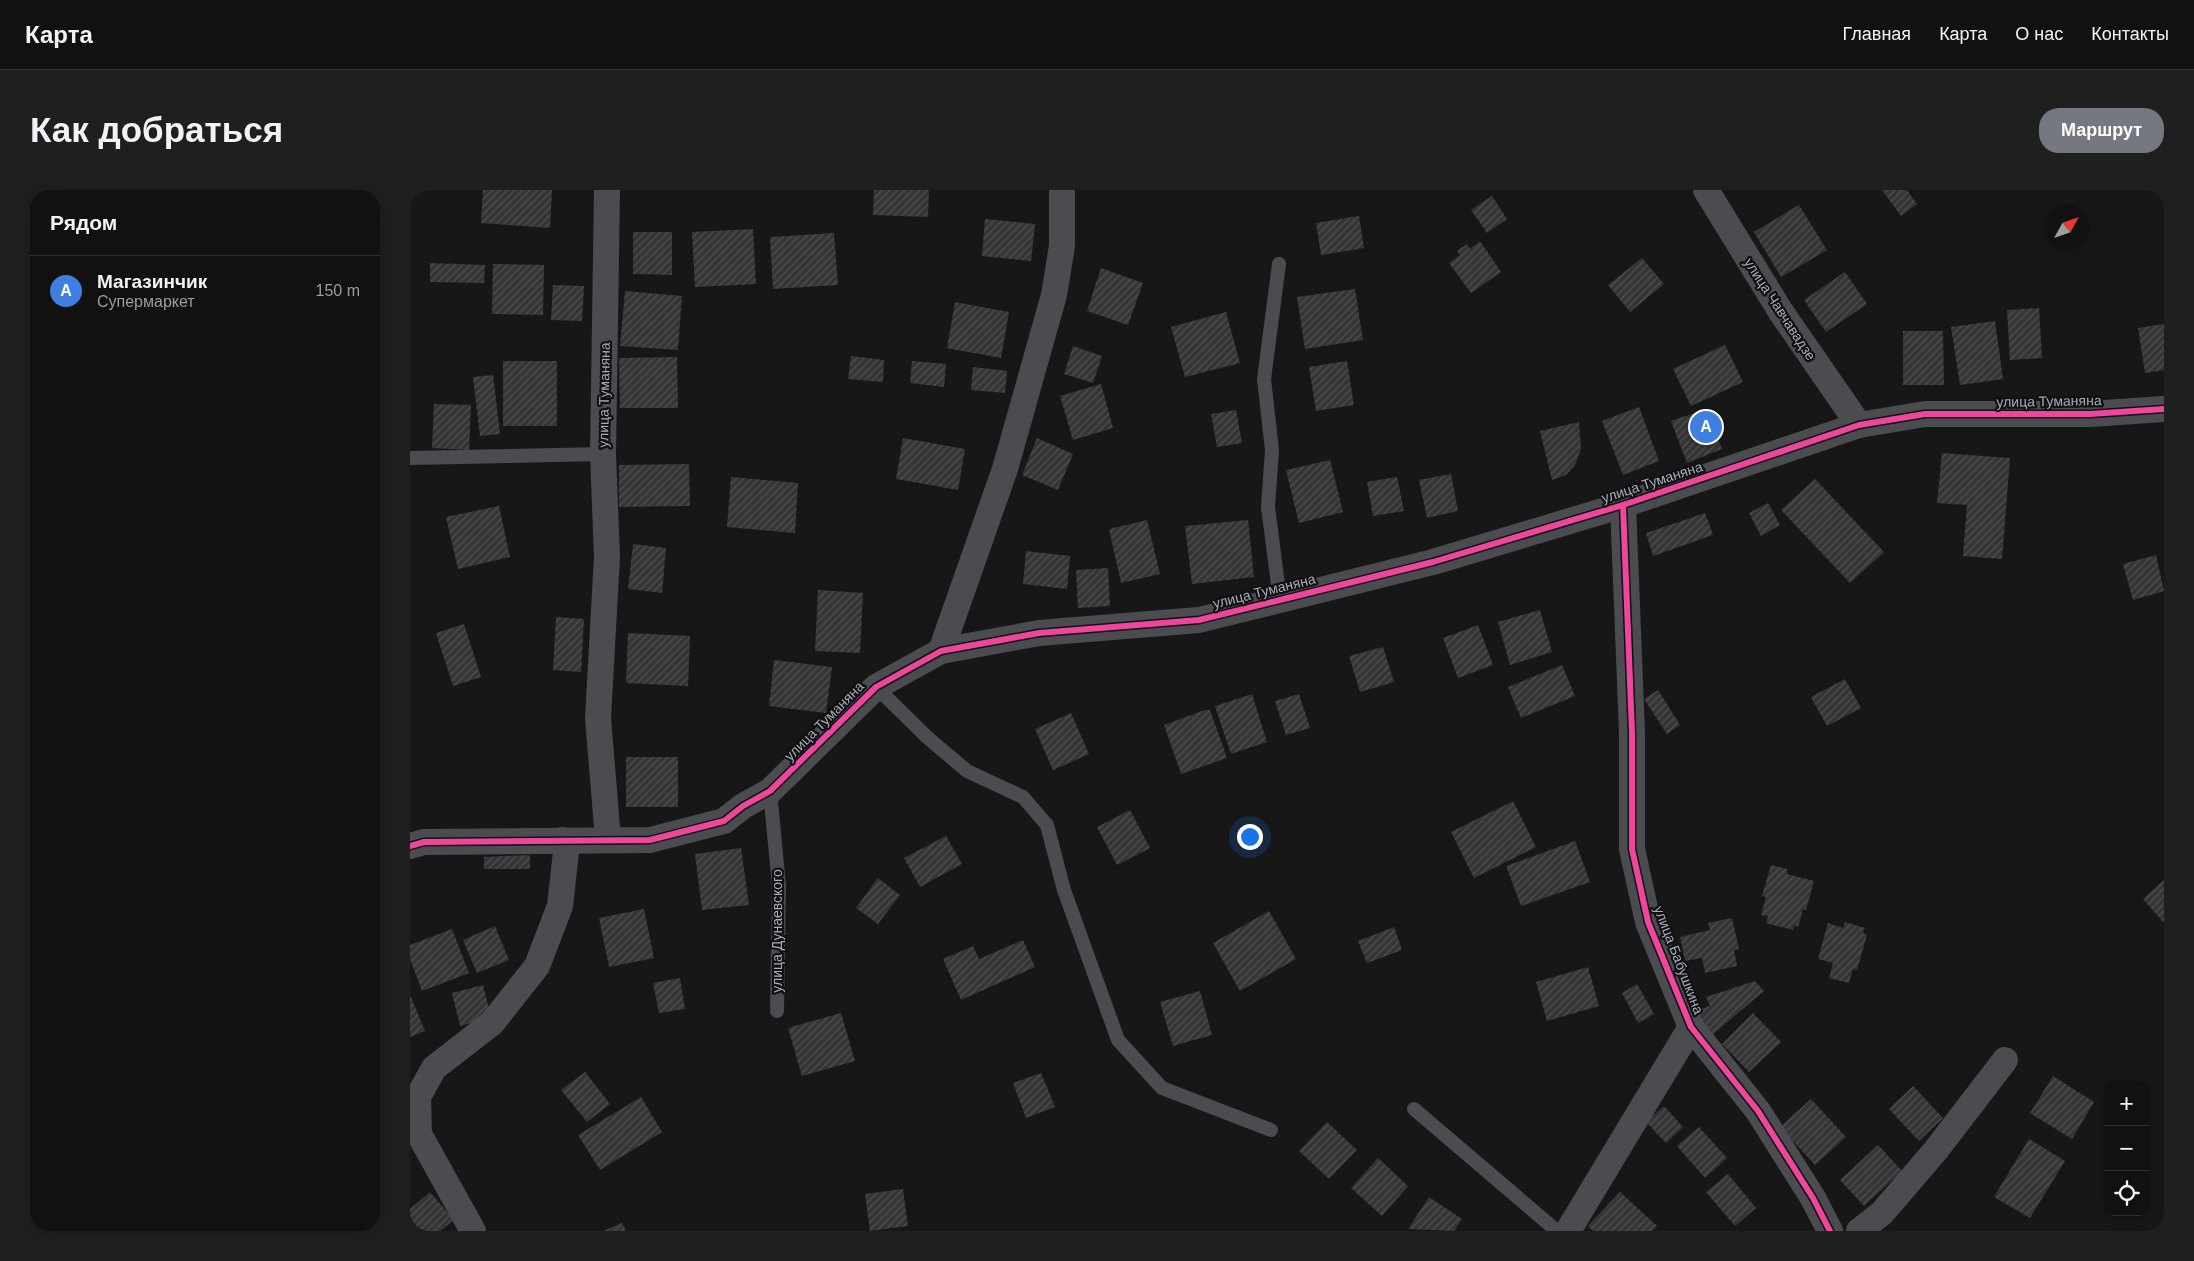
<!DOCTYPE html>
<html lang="ru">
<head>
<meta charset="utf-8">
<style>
	:root { --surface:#111; --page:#1e1f1f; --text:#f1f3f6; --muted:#9c9d9f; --line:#303131; --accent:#757880 }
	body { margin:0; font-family:Arial,sans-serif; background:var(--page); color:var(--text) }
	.controls { position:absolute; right:15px; bottom:15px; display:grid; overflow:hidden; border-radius:10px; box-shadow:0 2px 12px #0003 }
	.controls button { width:45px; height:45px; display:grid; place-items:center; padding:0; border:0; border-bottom:1px solid var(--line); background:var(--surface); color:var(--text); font:25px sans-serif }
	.compass { position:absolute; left:1634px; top:15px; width:45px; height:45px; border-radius:50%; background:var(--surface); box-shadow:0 2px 12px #0003; rotate:50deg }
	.you { position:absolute; left:839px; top:646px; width:18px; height:18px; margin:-12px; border:4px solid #fff; border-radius:50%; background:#1a73e8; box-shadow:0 0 0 8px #1a73e833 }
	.badge { display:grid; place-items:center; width:32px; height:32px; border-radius:50%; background:var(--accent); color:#fff; font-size:16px; font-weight:700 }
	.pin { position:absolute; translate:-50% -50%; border:2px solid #fff; box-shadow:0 1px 5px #0006 }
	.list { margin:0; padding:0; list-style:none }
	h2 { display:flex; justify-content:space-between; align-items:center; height:65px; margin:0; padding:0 20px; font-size:21px }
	h2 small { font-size:16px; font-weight:400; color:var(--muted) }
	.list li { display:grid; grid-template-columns:32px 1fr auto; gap:15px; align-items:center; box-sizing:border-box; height:70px; padding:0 20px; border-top:1px solid var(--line) }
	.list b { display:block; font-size:19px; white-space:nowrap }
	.list p { margin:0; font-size:16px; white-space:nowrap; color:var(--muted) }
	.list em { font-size:16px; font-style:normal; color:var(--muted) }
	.icon { flex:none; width:28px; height:28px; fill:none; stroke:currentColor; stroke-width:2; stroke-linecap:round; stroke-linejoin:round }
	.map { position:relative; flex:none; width:1754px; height:1041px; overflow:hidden; border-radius:20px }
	header { display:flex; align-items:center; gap:30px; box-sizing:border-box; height:70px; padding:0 25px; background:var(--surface); border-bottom:1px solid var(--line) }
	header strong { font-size:24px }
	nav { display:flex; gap:28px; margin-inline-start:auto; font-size:18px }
	.intro { display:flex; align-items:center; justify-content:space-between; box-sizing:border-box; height:120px; padding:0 30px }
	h1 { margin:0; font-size:35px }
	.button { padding:12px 22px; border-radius:20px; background:var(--accent); color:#fff; font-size:18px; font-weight:700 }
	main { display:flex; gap:30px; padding:0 30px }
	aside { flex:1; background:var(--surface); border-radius:20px; box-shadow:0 2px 12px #0003 }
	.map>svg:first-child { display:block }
	.building { fill:url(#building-hatch) }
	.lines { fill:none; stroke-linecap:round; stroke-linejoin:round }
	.service { stroke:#4b4c50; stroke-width:14 }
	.minor { stroke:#4b4c50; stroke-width:26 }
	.cycleway-casing { stroke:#111113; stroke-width:9 }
	.cycleway { stroke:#ed469a; stroke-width:6 }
	.labels { text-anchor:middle; stroke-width:4.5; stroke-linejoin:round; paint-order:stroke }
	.street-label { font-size:14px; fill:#a8adb8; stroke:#111113 }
</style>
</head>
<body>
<header>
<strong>Карта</strong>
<nav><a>Главная</a><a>Карта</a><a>О нас</a><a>Контакты</a></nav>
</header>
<div class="intro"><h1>Как добраться</h1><a class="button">Маршрут</a></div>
<main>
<aside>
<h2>Рядом<small></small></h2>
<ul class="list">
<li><span class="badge" style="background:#3f7fe0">A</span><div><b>Магазинчик</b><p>Супермаркет</p></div><em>150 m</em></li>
</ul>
</aside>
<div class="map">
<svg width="1754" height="1041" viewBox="0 0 1754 1041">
	<defs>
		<pattern id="building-hatch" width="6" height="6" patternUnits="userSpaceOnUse" patternTransform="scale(1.25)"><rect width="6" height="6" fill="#353536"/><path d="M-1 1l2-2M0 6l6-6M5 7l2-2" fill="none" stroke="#4f5051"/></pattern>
	</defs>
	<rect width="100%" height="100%" fill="#171717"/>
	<g class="building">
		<polygon points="73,0 142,0 140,38 71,33"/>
		<polygon points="464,0 519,0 518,27 463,25"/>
		<polygon points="1472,0 1497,0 1507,14 1491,26"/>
		<polygon points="1082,6 1097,29 1077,43 1061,20"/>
		<polygon points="1389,15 1417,60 1371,87 1344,42"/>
		<polygon points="949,26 954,58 911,65 906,33"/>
		<polygon points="575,29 625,34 621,71 572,66"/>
		<polygon points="343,39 346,94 285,97 282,42"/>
		<polygon points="223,42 262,42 262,85 223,84"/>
		<polygon points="424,43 428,95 363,99 360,47"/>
		<polygon points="1070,51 1091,82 1061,103 1039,73 1050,65 1047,61 1057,54 1060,59"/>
		<polygon points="1232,68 1254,94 1220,122 1198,95"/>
		<polygon points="20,73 75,75 74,93 20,92"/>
		<polygon points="83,74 134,75 133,125 82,124"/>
		<polygon points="691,78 733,93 718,135 677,121"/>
		<polygon points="1435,82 1457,114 1416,142 1394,110"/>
		<polygon points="143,95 174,96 172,131 141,130"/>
		<polygon points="945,99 953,150 895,159 887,107"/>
		<polygon points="215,101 272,106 268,160 210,156"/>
		<polygon points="545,112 599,122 591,168 537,158"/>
		<polygon points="1629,118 1632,168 1600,170 1597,120"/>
		<polygon points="816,122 830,173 775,187 761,137"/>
		<polygon points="1585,131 1593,189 1550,195 1541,137"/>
		<polygon points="1754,134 1754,180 1735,183 1728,138"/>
		<polygon points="1493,141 1533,141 1534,195 1493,195"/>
		<polygon points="1315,155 1333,192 1281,216 1263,179"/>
		<polygon points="663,156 692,166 683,193 654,184"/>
		<polygon points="441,166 474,170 473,192 438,189"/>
		<polygon points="267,167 268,218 210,218 209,168"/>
		<rect x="93" y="171" width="54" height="65"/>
		<polygon points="502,171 536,174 534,197 500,193"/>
		<polygon points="937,171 944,215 906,221 899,177"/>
		<polygon points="563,177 597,181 595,203 561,200"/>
		<polygon points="83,185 90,244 70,246 63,187"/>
		<polygon points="691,194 703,238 663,250 650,206"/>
		<polygon points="24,214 61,215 59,260 22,258"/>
		<polygon points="1229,217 1249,271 1213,285 1192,231"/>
		<polygon points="1296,219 1312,259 1277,273 1261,231"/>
		<polygon points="826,220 832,253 807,257 801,224"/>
		<polygon points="1169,232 1171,259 1165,275 1156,285 1142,290 1130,241"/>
		<polygon points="493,248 555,259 548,300 486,289"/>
		<polygon points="627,248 663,264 648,300 612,285"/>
		<polygon points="1532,263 1600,268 1592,369 1553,366 1557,315 1527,313"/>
		<polygon points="920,270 933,322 889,333 876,280"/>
		<polygon points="279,274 280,316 209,317 209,275"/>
		<polygon points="1041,284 1048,321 1017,328 1009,290"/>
		<polygon points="321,287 388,293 385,343 317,337"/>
		<polygon points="987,287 994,321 963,326 957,292"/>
		<polygon points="1405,289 1474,362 1440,393 1371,320"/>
		<polygon points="1358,313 1370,335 1351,346 1339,323"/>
		<polygon points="89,316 100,367 48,379 36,327"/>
		<polygon points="1295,323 1303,345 1243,366 1236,343"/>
		<polygon points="737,330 750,384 711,393 699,339"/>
		<polygon points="838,330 844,387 782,394 775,336"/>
		<polygon points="223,354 256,358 252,403 218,399"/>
		<polygon points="616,361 660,366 657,399 613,394"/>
		<polygon points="1746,365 1754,401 1723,410 1713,374"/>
		<polygon points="698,378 700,416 668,418 666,380"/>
		<polygon points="408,400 453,403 450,463 405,461"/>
		<polygon points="1130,420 1142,462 1100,475 1088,432"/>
		<polygon points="146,427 174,429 171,482 143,480"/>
		<polygon points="54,434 71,487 43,496 26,443"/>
		<polygon points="1068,435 1083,475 1048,488 1033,448"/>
		<polygon points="218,443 280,446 278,496 216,493"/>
		<polygon points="973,457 984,492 950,502 939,466"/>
		<polygon points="364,470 422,477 416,523 359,516"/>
		<polygon points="1152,475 1165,506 1111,528 1098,497"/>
		<polygon points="1435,489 1451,518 1417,536 1401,507"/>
		<polygon points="1248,500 1270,535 1257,544 1234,509"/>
		<polygon points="842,504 857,552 821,564 805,516"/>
		<polygon points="889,504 900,538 876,545 865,511"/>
		<polygon points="795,520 800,520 817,568 771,584 754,535"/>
		<polygon points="661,523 679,564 643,580 625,539"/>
		<rect x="216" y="567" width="52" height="50"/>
		<polygon points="1103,611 1126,657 1064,688 1041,642"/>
		<polygon points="720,620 740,658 707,675 687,637"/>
		<polygon points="536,646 552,674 510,697 494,668"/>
		<polygon points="1165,651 1180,692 1111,716 1096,676"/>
		<polygon points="331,658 339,715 292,720 285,664"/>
		<polygon points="120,665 120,679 74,679 74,667"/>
		<polygon points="1361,675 1377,679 1377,684 1404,691 1396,720 1393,719 1388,737 1384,735 1383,740 1356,733 1358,726 1351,725 1356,707 1352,706"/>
		<polygon points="468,688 490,705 468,734 446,718"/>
		<polygon points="1754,690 1754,733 1733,709"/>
		<polygon points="234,719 244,768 199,777 189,728"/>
		<polygon points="859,721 886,769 830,801 803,753"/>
		<polygon points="1322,728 1329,759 1324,760 1327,776 1295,783 1292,768 1275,771 1270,747 1300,740 1298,733"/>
		<polygon points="1435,732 1455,738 1453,743 1457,745 1447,780 1443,779 1439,793 1419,788 1423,773 1408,769 1418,733 1433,738"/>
		<polygon points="85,736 99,770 67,783 53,750"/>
		<polygon points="984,737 992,760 957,773 948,751"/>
		<polygon points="42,739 59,783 12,801 0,769 0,755"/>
		<polygon points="613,750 625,777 551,810 533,769 563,756 569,769"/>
		<polygon points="1178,777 1189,816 1137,831 1126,792"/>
		<polygon points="270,788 275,819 249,823 243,793"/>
		<polygon points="1345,791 1354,801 1302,845 1282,822 1300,816 1296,807"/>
		<polygon points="1227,794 1244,824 1228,833 1212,803"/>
		<polygon points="73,795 81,828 50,836 42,803"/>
		<polygon points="790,801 802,845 763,856 750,812"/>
		<polygon points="0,805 15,841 0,847"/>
		<polygon points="431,823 445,871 392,886 378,838"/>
		<polygon points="1343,823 1371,852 1339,882 1312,854"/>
		<polygon points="175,882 200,914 177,932 151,900"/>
		<polygon points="631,883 645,917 616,928 603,893"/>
		<polygon points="1643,886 1684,912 1662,949 1620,923"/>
		<polygon points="1503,896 1533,928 1509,951 1479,919"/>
		<polygon points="231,907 252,942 190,980 168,945"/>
		<polygon points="1401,909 1436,947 1405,975 1370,937"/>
		<polygon points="1254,916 1273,937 1256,953 1236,932"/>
		<polygon points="917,932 947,960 919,989 889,961"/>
		<polygon points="1289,937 1317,968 1295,988 1267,956"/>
		<polygon points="1619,949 1655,971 1620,1028 1584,1007"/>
		<polygon points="1468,955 1492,981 1454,1016 1430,990"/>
		<polygon points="968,968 998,996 972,1026 941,998"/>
		<polygon points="1318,984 1346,1018 1325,1036 1296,1002"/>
		<polygon points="493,999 498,1036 460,1041 455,1004"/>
		<polygon points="20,1002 44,1030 30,1041 0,1041 0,1019"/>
		<polygon points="1210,1002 1247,1036 1242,1041 1183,1041 1178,1036"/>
		<polygon points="1019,1007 1052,1029 1044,1041 998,1039"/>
		<polygon points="212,1033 216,1041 193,1041"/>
	</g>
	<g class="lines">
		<g class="service">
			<polyline points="869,74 854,189 862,260 858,317 870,410"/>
			<polyline points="0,268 193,264"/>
			<polyline points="466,497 518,548 557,581 613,607 637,635 654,700 708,850 752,898 861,940"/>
			<polyline points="360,601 369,696 367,821"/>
			<polyline points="1004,919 1147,1041"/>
		</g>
		<g class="minor">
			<polyline points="197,0 193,264 197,367 188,528 198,649"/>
			<polyline points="1296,0 1371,122 1449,235"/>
			<polyline points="1213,315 1222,542 1222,659 1238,732 1281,837 1348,921 1403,1008 1420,1041"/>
			<polyline points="531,461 595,279 644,105 652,56 652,0"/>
			<polyline points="0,656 14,652 240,650 314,631 333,616 360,601 466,497 531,461 629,443 789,430 870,410 1023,372 1213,315 1449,235 1515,224 1680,224 1754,219"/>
			<polyline points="63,1041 9,944 8,907 24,878 82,833 127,776 150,716 156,662 152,650"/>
			<polyline points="1158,1041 1281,837"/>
			<polyline points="1449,1041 1472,1023 1526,960 1595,870"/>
		</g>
		<defs>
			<g id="cycleway">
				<polyline points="1213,315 1222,542 1222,659 1238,732 1281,837 1348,921 1403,1008 1420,1041"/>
				<polyline points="0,656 14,652 240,650 314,631 333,616 360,601 466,497 531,461 629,443 789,430 870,410 1023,372 1213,315 1449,235 1515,224 1680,224 1754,219"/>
			</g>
		</defs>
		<use href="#cycleway" class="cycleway-casing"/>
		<use href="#cycleway" class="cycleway"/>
	</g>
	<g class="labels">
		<g class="street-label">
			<text transform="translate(1370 119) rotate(57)" y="5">улица Чавчавадзе</text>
			<text transform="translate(194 205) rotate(-89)" y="5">улица Туманяна</text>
			<text transform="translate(1639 211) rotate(-1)" y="5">улица Туманяна</text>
			<text transform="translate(1242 292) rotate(-18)" y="5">улица Туманяна</text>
			<text transform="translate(854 401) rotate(-14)" y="5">улица Туманяна</text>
			<text transform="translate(414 531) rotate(-45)" y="5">улица Туманяна</text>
			<text transform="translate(367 741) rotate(-90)" y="5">улица Дунаевского</text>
			<text transform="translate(1269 770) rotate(69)" y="5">улица Бабушкина</text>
		</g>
	</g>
</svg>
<div class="controls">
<button>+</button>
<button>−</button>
<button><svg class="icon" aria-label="locate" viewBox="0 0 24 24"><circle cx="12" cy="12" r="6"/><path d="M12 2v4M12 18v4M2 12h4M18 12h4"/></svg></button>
</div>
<svg class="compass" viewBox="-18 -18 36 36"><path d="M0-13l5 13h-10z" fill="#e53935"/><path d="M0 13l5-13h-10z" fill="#9c9d9f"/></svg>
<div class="you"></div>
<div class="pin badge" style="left:1296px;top:237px;background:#3f7fe0">A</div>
</div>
</main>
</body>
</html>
